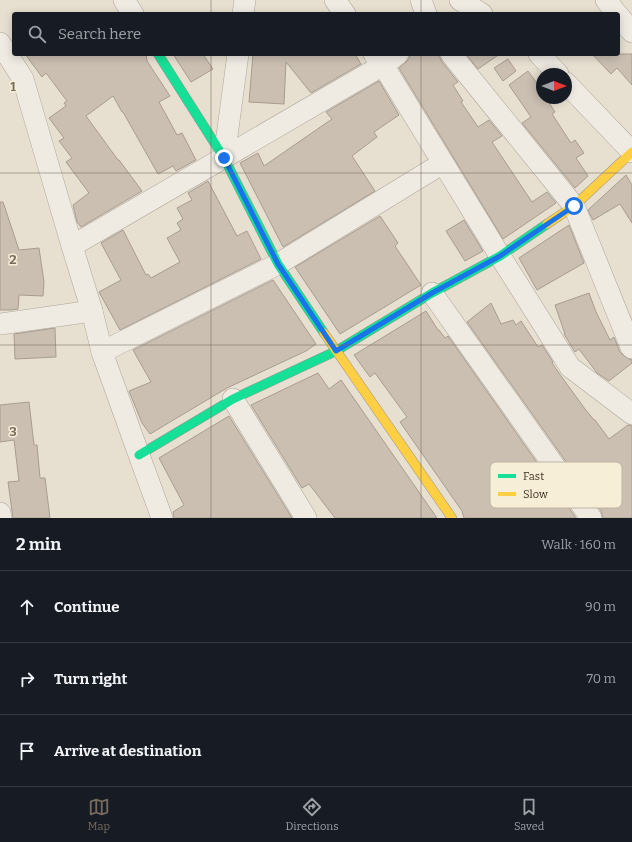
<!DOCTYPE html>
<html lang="en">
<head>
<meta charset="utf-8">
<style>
	:root { --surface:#171b24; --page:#20242c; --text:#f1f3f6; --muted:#9ea1a6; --line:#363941; --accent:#786c5e }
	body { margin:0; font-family:Bitter,serif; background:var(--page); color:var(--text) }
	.compass { position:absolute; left:536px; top:68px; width:36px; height:36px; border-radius:50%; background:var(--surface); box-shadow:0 2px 10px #0003; rotate:90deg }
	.stop { position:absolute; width:12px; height:12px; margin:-9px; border:3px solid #1a73e8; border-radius:50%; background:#fff }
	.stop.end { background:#1a73e8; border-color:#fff; box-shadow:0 1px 4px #0008 }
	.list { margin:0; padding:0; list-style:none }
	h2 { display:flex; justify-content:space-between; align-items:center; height:52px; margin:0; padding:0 16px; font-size:17px }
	h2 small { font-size:13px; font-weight:400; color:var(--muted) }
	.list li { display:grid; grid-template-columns:26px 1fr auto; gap:12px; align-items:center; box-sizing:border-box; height:72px; padding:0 16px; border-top:1px solid var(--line) }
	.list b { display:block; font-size:15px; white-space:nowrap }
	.list em { font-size:13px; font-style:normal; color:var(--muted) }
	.icon { flex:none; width:22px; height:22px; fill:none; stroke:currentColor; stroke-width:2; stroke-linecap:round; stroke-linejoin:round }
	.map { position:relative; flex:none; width:632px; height:518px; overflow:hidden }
	.search { position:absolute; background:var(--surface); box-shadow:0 2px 10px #0003; left:12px; right:12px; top:12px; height:44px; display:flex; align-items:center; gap:10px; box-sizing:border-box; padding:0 14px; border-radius:4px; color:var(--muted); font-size:15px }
	.sheet { height:268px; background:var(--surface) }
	nav { display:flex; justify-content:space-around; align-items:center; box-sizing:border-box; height:56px; border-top:1px solid var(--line); background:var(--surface); font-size:11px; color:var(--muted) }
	nav a { display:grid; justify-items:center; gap:2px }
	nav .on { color:var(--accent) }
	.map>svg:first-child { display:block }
	.building { fill:#cbbfb2; stroke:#a89c90 }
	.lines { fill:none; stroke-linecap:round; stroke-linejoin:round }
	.street-casing { stroke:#ada599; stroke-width:22 }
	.fast-casing { stroke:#9c958a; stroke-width:10 }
	.slow-casing { stroke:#9c958a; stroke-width:10 }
	.street { stroke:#efebe3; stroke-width:21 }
	.fast { stroke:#16e098; stroke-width:9 }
	.slow { stroke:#ffcf43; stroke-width:9 }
	.route { stroke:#1a73e8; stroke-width:5 }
	.grid { fill:none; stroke:#786c5e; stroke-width:1; stroke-opacity:0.55 }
	.key { fill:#f7eed8; stroke:#bfb4a1; stroke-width:1 }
	.key-label { font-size:11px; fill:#3d2e20 }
	.grid-label { font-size:13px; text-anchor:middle; font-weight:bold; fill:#786c5e; stroke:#f7eed8; stroke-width:3; stroke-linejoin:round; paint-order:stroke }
</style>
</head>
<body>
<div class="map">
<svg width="632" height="518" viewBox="0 0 632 518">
	<rect width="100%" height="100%" fill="#e7e0d1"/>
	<g class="building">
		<polygon points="25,54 146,54 147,61 170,96 159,102 177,135 182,133 196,160 176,171 173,166 158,174 123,112 122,112 113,96 86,116 118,160 119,160 142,191 81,227 77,222 73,205 89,193 66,162 72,158 59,141 64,138 49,118 66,106 64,103 67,101 46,73 42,77"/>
		<polygon points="173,54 203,54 213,69 191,82"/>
		<polygon points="253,54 355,54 361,64 311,93 286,62 284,104 249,102"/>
		<polygon points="412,54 439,54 439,56 442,62 458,82 453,85 463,101 461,102 478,127 489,120 502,136 492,142 532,202 547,192 556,203 503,239 399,68 405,63 409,59 410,55"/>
		<polygon points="466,54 500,54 478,69"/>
		<polygon points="592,54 632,54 632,85 617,68 611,74"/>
		<polygon points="508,59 516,71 503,81 494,68"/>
		<polygon points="528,71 541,89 542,92 542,98 546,98 555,112 552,114 571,143 575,140 584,153 576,158 588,176 575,188 522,123 531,117 509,85"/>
		<polygon points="379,81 399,115 374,132 377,137 352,156 375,191 283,247 240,163 258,153 264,166 332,119 326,112"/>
		<polygon points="626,175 632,185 632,223 620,204 593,220 588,210"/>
		<polygon points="208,181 237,236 247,231 261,259 120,330 99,292 121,280 101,243 123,230 146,275 148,274 151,278 180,262 167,238 181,230 177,223 183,219 177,208 192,200 188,193"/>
		<polygon points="0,202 3,202 19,250 39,248 44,282 43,296 19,295 18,309 10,310 0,310"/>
		<polygon points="380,216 398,243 395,246 421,285 340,334 295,267"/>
		<polygon points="464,220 483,251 465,261 446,231"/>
		<polygon points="569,225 584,263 537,290 519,258"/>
		<polygon points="273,280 316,344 306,351 227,388 150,434 142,423 129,391 151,382 133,350"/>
		<polygon points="589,293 596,312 610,340 614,337 620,352 623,355 629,359 632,360 632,363 609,381 597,373 579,349 575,352 564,334 565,334 555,305"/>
		<polygon points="491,303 501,324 513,320 516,325 521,321 538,347 542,345 553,362 552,363 561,376 585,409 594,420 595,420 609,439 628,425 632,426 632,518 603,518 601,511 467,322"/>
		<polygon points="426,311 438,330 439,330 445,338 448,336 576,518 464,518 462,511 400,422 407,417 375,373 370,377 354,355"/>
		<polygon points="55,328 56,357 15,359 14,334"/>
		<polygon points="318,373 329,389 341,380 437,518 335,518 309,484 302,488 251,405"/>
		<polygon points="29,402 34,445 37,445 40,478 45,478 50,518 13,518 8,482 19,481 14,440 0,442 0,405"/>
		<polygon points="229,416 292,518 174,518 173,512 184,505 159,458"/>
	</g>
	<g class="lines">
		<defs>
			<g id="street">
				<polyline points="124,0 133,14"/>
				<polyline points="335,0 345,14"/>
				<polyline points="421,0 426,14"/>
				<polyline points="460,0 482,14"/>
				<polyline points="606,0 617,14"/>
				<polyline points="243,14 245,0"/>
				<polyline points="618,15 632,32"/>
				<polyline points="0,43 23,79 72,246 92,311 102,352 139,455 162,518"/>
				<polyline points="374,54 383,65 500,256 570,367 632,414"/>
				<polyline points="451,54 574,206 631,347 632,348"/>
				<polyline points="539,54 558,74"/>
				<polyline points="566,83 632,152"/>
				<polyline points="224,158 238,54"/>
				<polyline points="72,246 383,65 398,54"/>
				<polyline points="432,293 591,518"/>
				<polyline points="0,324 92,311"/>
				<polyline points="102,352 278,264 443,163"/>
				<polyline points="233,399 306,518"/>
				<polyline points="0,513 1,518"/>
			</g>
			<g id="fast">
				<polyline points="158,54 224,158 278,264 324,333"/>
				<polyline points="139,455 233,399 336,351 432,293 500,256 547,224"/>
			</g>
			<g id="slow">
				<polyline points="547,224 574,206 632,152"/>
				<polyline points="324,333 452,518"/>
			</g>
		</defs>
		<use href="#street" class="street-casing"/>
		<use href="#fast" class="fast-casing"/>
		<use href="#slow" class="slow-casing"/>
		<use href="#street" class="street"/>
		<use href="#fast" class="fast"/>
		<use href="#slow" class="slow"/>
	</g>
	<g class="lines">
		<polyline class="route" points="224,158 278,264 336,351 432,293 500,256 574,206"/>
	</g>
	<path class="grid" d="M211,0V14M421,0V14M211,54V518M421,54V518M0,173H632M0,345H632"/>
	<rect x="490" y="462" width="132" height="46" rx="6" class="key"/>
	<rect x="498" y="474" width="18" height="4" fill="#16e098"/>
	<rect x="498" y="492" width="18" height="4" fill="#ffcf43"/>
	<g class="key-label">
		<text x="523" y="480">Fast</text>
		<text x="523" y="498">Slow</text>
	</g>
	<g class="grid-label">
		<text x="13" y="91">1</text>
		<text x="13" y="264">2</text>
		<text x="13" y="436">3</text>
	</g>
</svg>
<svg class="compass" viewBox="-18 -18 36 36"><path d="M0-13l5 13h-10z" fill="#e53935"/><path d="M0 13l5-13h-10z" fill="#9ea1a6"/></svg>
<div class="stop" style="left:574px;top:206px"></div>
<div class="stop end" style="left:224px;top:158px"></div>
<div class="search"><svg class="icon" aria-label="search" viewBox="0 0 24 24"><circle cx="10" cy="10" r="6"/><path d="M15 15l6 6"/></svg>Search here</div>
</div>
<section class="sheet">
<h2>2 min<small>Walk · 160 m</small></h2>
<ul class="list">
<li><svg class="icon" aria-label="ahead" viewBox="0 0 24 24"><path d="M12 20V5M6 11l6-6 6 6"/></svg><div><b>Continue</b></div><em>90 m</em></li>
<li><svg class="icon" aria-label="right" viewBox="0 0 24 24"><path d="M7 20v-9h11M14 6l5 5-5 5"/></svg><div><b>Turn right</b></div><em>70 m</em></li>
<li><svg class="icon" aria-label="arrive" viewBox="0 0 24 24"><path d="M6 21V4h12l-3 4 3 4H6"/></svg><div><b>Arrive at destination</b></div></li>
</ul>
</section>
<nav>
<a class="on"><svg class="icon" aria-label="map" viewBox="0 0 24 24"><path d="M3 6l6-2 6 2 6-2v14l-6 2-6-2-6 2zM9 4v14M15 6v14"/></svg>Map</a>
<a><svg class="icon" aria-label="directions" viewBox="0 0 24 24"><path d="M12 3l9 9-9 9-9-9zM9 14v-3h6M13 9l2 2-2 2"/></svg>Directions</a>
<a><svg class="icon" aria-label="saved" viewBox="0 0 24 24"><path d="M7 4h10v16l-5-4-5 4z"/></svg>Saved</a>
</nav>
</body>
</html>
